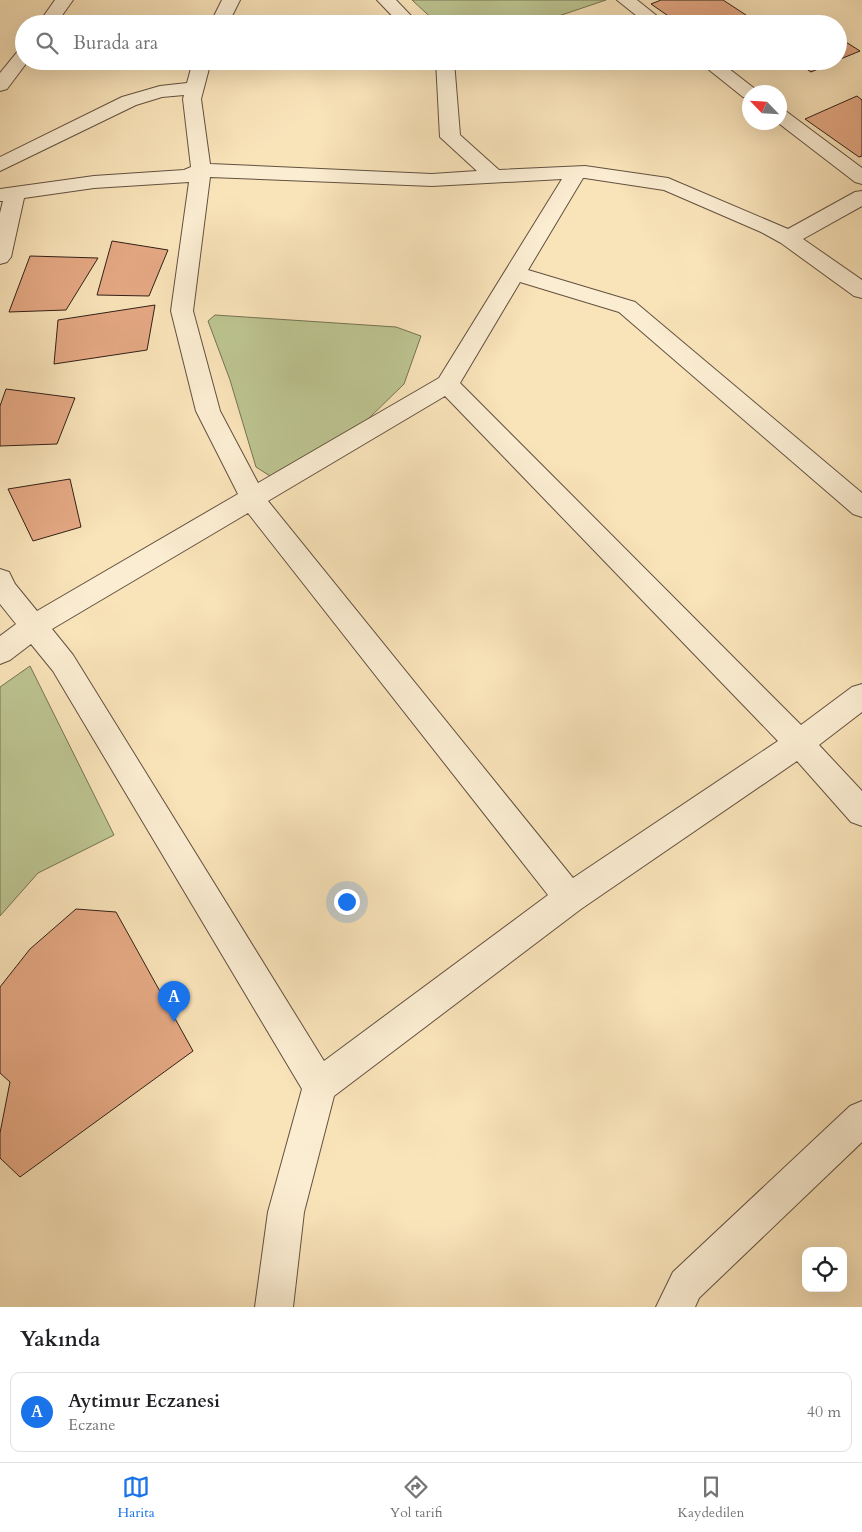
<!DOCTYPE html>
<html lang="tr">
<head>
<meta charset="utf-8">
<style>
	:root { --surface:#fff; --page:#f6f6f6; --text:#202124; --muted:#757577; --line:#e0e0e0; --accent:#1a73e8 }
	body { margin:0; font-family:Cardo,serif; background:var(--page); color:var(--text) }
	.controls { position:absolute; right:15px; bottom:15px; display:grid; overflow:hidden; border-radius:10px; box-shadow:0 5px 20px #0002 }
	.controls button { width:45px; height:45px; display:grid; place-items:center; padding:0; border:0; border-bottom:1px solid var(--line); background:var(--surface); color:var(--text); font:25px sans-serif }
	.compass { position:absolute; left:742px; top:85px; width:45px; height:45px; border-radius:50%; background:var(--surface); box-shadow:0 5px 20px #0002; rotate:295deg }
	.you { position:absolute; left:346px; top:901px; width:18px; height:18px; margin:-12px; border:4px solid #fff; border-radius:50%; background:#1a73e8; box-shadow:0 0 0 8px #1a73e833 }
	.badge { display:grid; place-items:center; width:32px; height:32px; border-radius:50%; background:var(--accent); color:#fff; font-size:16px; font-weight:700 }
	.pin { position:absolute; translate:-50% -41px; filter:drop-shadow(0 1px 2px #0008) }
	.pin::after { content:''; position:absolute; top:26px; width:18px; height:15px; background:inherit; clip-path:polygon(0 0,100% 0,50% 100%) }
	.list { margin:0; padding:0; list-style:none }
	h2 { display:flex; justify-content:space-between; align-items:center; height:65px; margin:0; padding:0 20px; font-size:21px }
	h2 small { font-size:16px; font-weight:400; color:var(--muted) }
	.list li { display:grid; grid-template-columns:32px 1fr auto; gap:15px; align-items:center; box-sizing:border-box; height:80px; margin:0 10px 10px; padding:0 10px; border:1px solid var(--line); border-radius:10px }
	.list b { display:block; font-size:19px; white-space:nowrap }
	.list p { margin:0; font-size:16px; white-space:nowrap; color:var(--muted) }
	.list em { font-size:16px; font-style:normal; color:var(--muted) }
	.icon { flex:none; width:28px; height:28px; fill:none; stroke:currentColor; stroke-width:2; stroke-linecap:round; stroke-linejoin:round }
	.map { position:relative; flex:none; width:862px; height:1307px; overflow:hidden }
	.search { position:absolute; background:var(--surface); box-shadow:0 5px 20px #0002; left:15px; right:15px; top:15px; height:55px; display:flex; align-items:center; gap:12px; box-sizing:border-box; padding:0 18px; border-radius:28px; color:var(--muted); font-size:19px }
	.sheet { height:155px; background:var(--surface) }
	nav { display:flex; justify-content:space-around; align-items:center; box-sizing:border-box; height:70px; border-top:1px solid var(--line); background:var(--surface); font-size:14px; color:var(--muted) }
	nav a { display:grid; justify-items:center; gap:2px }
	nav .on { color:var(--accent) }
	.map>svg:first-child { display:block }
	.green { fill:#bcc490; stroke:#767254 }
	.building { fill:#e5a984; stroke:#312018 }
	.lines { fill:none; stroke-linecap:round; stroke-linejoin:round }
	.minor-casing { stroke:#635140; stroke-width:2 }
	.minor { fill:#fbedd2; fill-rule:evenodd }
</style>
</head>
<body>
<div class="map">
<svg width="862" height="1307" viewBox="0 0 862 1307">
	<rect width="100%" height="100%" fill="#f9e3b9"/>
	<filter id="stains"><feTurbulence type="fractalNoise" baseFrequency=".004" numOctaves="4"/><feColorMatrix values="0 0 0 0 .2 0 0 0 0 .09 0 0 0 0 .02 0 0 0 .5 -.17"/></filter>
	<radialGradient id="worn" r=".72"><stop offset=".6" stop-color="#630" stop-opacity="0"/><stop offset="1" stop-color="#630" stop-opacity=".3"/></radialGradient>
	<g class="green">
		<polygon points="412,0 606,0 535,24 438,24"/>
		<polygon points="215,315 396,327 421,336 404,384 365,422 270,476 256,467 230,380 208,321"/>
		<polygon points="30,666 114,835 38,873 0,916 0,687"/>
	</g>
	<g class="building">
		<polygon points="661,0 723,0 746,15 724,24 680,24 651,4"/>
		<polygon points="838,37 860,51 838,60"/>
		<polygon points="795,61 836,61 811,72"/>
		<polygon points="857,96 862,100 862,156 859,157 805,119"/>
		<polygon points="112,241 168,250 149,296 97,295"/>
		<polygon points="30,256 98,258 66,310 9,312"/>
		<polygon points="155,305 147,350 54,364 58,320"/>
		<polygon points="6,389 75,398 57,444 0,446 0,406"/>
		<polygon points="70,479 81,527 33,541 8,489"/>
		<polygon points="76,909 116,912 193,1051 20,1177 0,1158 0,1133 10,1082 0,1073 0,987 30,949"/>
	</g>
	<g class="lines">
		<defs>
			<g id="minor">
				<polygon points="55,0 73,0 56,24 38,24"/>
				<polygon points="222,0 240,0 228,24 210,24"/>
				<polygon points="377,0 396,0 419,24 400,24"/>
				<polygon points="617,0 637,0 667,24 647,24"/>
				<polygon points="24,50 24,61 28,61 7,89 0,91 0,73 18,51"/>
				<path d="M193,61H211L201,99L210,164L432,174L477,171L440,137L436,61H454L460,135L499,170L585,166L668,178L788,229L855,192L862,191V206L803,239L862,280V298L854,296L781,243L761,232L664,190L585,178H583L528,270L635,302L862,493V517L853,514L619,312L520,282L460,383L801,725L852,687L862,684V712L819,745L862,791V826L851,822L797,761L581,909L334,1096L304,1212L293,1307H255L268,1212L302,1089L53,671L31,644L10,660L0,664V636L16,624L0,604V569L9,572L15,584L37,611L238,494L196,411L171,311L189,182L94,188L24,198L11,257L7,262L0,264V213L3,201H0V189L94,176L184,170L191,167L183,99L184,95L162,97L136,105L0,171V157L122,97L160,86L187,83ZM210,177L432,186L562,179L439,378L258,483L220,411L193,311ZM445,396L778,741L573,878L268,501ZM248,513L548,895L324,1061L73,655L52,629Z"/>
				<polygon points="698,61 719,61 759,92 750,92 750,98 743,97"/>
				<polygon points="780,110 787,112 862,168 862,184 855,182 777,122 780,122"/>
				<polygon points="862,1101 862,1142 699,1298 695,1307 656,1307 673,1272 850,1106"/>
			</g>
		</defs>
		<use href="#minor" class="minor-casing"/>
		<use href="#minor" class="minor"/>
	</g>
	<rect width="100%" height="100%" filter="url(#stains)"/>
	<rect width="100%" height="100%" fill="url(#worn)"/>
</svg>
<div class="controls">
<button><svg class="icon" aria-label="locate" viewBox="0 0 24 24"><circle cx="12" cy="12" r="6"/><path d="M12 2v4M12 18v4M2 12h4M18 12h4"/></svg></button>
</div>
<svg class="compass" viewBox="-18 -18 36 36"><path d="M0-13l5 13h-10z" fill="#e53935"/><path d="M0 13l5-13h-10z" fill="#757577"/></svg>
<div class="you"></div>
<div class="pin badge" style="left:174px;top:1022px">A</div>
<div class="search"><svg class="icon" aria-label="search" viewBox="0 0 24 24"><circle cx="10" cy="10" r="6"/><path d="M15 15l6 6"/></svg>Burada ara</div>
</div>
<section class="sheet">
<h2>Yakında<small></small></h2>
<ul class="list">
<li><span class="badge">A</span><div><b>Aytimur Eczanesi</b><p>Eczane</p></div><em>40 m</em></li>
</ul>
</section>
<nav>
<a class="on"><svg class="icon" aria-label="map" viewBox="0 0 24 24"><path d="M3 6l6-2 6 2 6-2v14l-6 2-6-2-6 2zM9 4v14M15 6v14"/></svg>Harita</a>
<a><svg class="icon" aria-label="directions" viewBox="0 0 24 24"><path d="M12 3l9 9-9 9-9-9zM9 14v-3h6M13 9l2 2-2 2"/></svg>Yol tarifi</a>
<a><svg class="icon" aria-label="saved" viewBox="0 0 24 24"><path d="M7 4h10v16l-5-4-5 4z"/></svg>Kaydedilen</a>
</nav>
</body>
</html>
